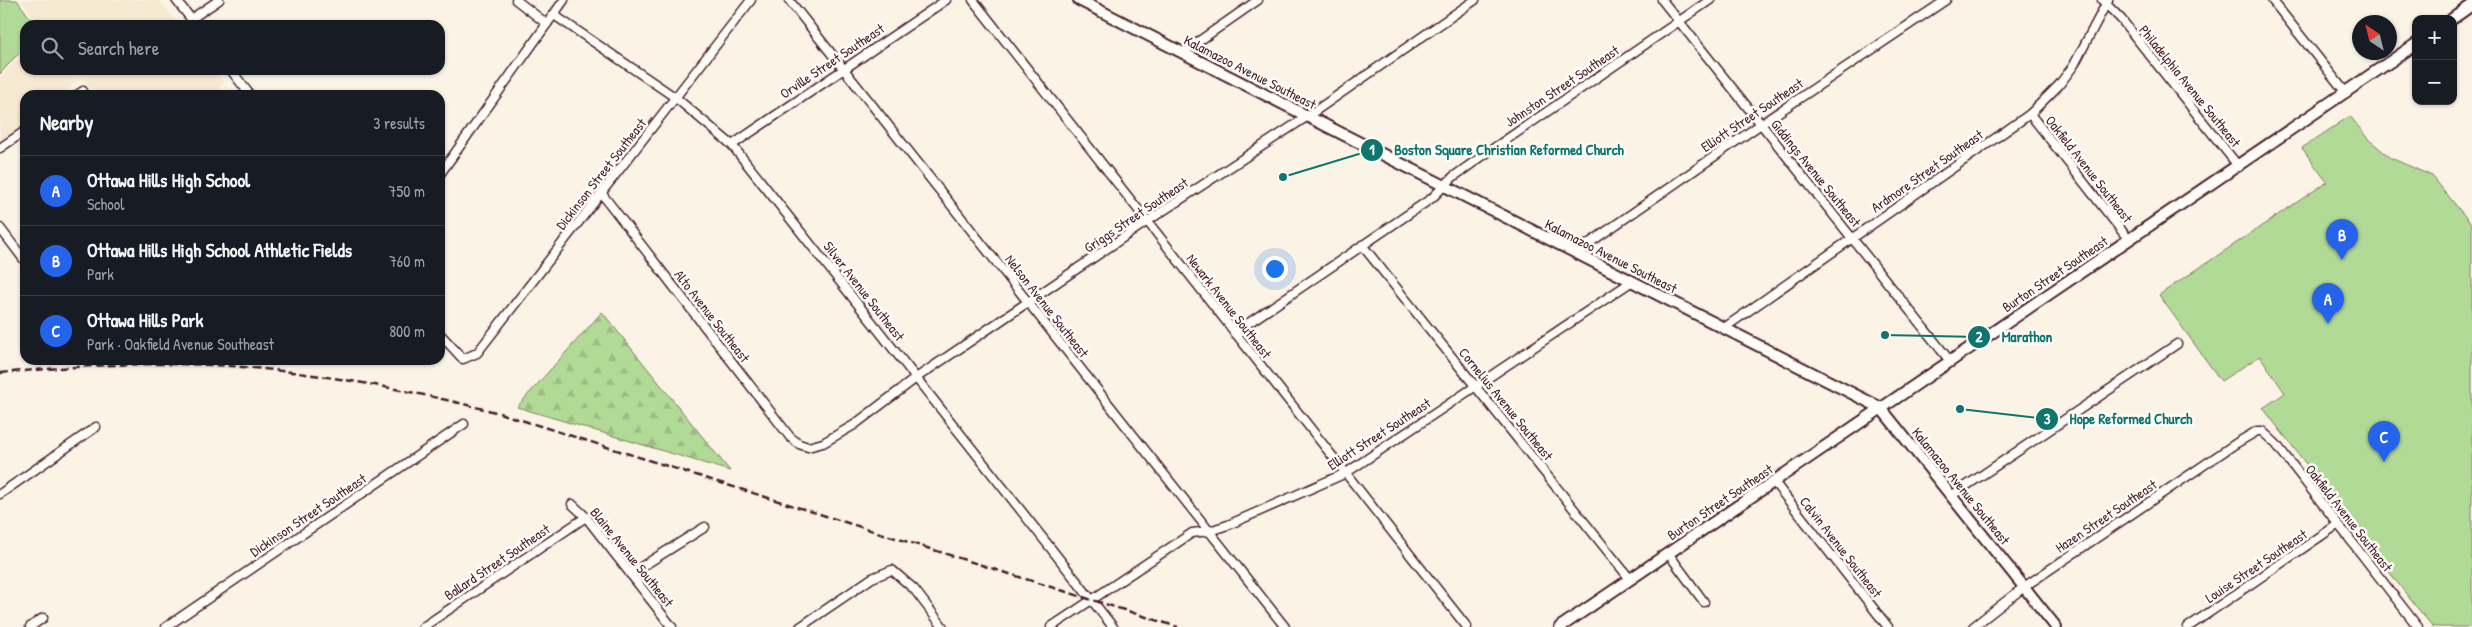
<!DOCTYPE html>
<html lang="en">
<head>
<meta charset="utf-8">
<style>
	:root { --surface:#171b24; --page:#242831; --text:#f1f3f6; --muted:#9ea1a6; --line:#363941; --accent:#2563eb }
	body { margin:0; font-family:"Patrick Hand",sans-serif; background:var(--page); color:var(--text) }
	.controls { position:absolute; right:15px; top:15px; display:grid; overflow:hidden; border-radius:10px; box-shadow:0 1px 4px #0004 }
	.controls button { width:45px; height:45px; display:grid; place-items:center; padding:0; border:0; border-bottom:1px solid var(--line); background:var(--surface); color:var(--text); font:25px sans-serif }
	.compass { position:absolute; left:2352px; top:15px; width:45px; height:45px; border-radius:50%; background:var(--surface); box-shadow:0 1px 4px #0004; rotate:325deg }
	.you { position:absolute; left:1274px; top:268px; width:18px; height:18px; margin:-12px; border:4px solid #fff; border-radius:50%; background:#1a73e8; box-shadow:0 0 0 8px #1a73e833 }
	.badge { display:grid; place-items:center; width:32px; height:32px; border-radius:50%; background:var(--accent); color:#fff; font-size:16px; font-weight:700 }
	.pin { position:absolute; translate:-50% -41px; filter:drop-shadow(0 1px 2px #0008) }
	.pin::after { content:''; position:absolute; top:26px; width:18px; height:15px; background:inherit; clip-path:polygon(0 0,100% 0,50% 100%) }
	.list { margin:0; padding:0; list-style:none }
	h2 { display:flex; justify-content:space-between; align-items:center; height:65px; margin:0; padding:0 20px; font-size:21px }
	h2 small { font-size:16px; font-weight:400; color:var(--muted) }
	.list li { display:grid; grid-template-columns:32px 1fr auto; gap:15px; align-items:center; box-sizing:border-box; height:70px; padding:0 20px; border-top:1px solid var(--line) }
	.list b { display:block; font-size:19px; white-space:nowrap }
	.list p { margin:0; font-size:16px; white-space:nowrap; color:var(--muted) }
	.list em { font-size:16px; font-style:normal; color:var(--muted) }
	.icon { flex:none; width:28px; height:28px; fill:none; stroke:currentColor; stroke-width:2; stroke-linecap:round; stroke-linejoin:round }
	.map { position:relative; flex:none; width:2472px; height:627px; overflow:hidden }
	.search { position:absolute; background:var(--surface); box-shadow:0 1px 4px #0004; left:20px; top:20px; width:425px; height:55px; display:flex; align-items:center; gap:12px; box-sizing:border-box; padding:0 18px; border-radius:15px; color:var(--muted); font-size:19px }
	.panel { position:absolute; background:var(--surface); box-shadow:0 1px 4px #0004; left:20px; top:90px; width:425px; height:275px; border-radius:15px }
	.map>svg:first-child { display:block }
	.built { fill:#f7e8d2 }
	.forest { fill:url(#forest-firs); stroke:#7e7c61 }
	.park { fill:#b2da97; stroke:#7e7c61 }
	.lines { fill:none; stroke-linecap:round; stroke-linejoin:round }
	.minor-casing { stroke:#4a1f2b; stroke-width:11 }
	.secondary-casing { stroke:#4a1f2b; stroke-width:14 }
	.minor { stroke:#fdfcf7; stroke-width:8 }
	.secondary { stroke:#fdfcf7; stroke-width:10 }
	.rail { stroke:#4a1f2b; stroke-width:2.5; stroke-dasharray:8 4; stroke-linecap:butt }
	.labels { text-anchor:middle; stroke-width:5; stroke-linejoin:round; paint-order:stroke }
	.street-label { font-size:14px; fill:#4a1f2b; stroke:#fdfcf7 }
	.leader { fill:none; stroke:#0f766e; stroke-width:2 }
	.callout-dot { fill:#0f766e; stroke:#fdfcf7; stroke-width:2 }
	.mark-label { font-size:15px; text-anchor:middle; font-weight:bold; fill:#fff }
	.callout-label { font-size:15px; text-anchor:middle; font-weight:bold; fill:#0f766e; stroke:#fdfcf7; stroke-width:5; stroke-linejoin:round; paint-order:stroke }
</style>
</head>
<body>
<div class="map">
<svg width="2472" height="627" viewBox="0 0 2472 627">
	<defs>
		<pattern id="forest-firs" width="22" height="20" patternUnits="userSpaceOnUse" patternTransform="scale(1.25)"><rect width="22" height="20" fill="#b2da97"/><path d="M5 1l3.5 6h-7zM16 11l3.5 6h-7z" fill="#9bbb82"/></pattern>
	</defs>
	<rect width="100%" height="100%" fill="#faf3e6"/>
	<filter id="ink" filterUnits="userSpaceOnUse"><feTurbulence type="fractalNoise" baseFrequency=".02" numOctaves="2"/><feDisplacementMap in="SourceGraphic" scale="10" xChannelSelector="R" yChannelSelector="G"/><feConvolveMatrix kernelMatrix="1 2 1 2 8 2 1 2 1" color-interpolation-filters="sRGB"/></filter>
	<g filter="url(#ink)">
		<g class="built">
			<polygon points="21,0 159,0 178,25 38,25"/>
			<polygon points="25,52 25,70 214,70 224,82 214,95 90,95 93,92 88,85 83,79 78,80 73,83 66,95 25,95 25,128 0,145 0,77"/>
		</g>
		<polygon class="forest" points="602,312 730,471 517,407"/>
		<g class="park">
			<polygon points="0,0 17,0 35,25 25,25 25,49 14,58 0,74"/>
			<polygon points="2350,116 2368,139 2391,158 2432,176 2472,225 2472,627 2433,627 2410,599 2263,408 2285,393 2260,356 2221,381 2159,295 2327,182 2302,148"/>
		</g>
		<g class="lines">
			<defs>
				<g id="minor">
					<polyline points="176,0 196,25"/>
					<polyline points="516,0 547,24"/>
					<polyline points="789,0 1285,627"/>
					<polyline points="973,0 1467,627"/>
					<polyline points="1662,0 1950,361"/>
					<polyline points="2102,0 2121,19 2239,167"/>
					<polyline points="2272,0 2346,93"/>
					<polyline points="554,15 676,98 732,145 1113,627"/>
					<polyline points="191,19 219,0"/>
					<polyline points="1182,53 1258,0"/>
					<polyline points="231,70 250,95"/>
					<polyline points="77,95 83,91"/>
					<polyline points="2030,114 2129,240"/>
					<polyline points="732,145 946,0"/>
					<polyline points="0,148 25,131"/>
					<polyline points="440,174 564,0"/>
					<polyline points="602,194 790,437 799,444 808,447 823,443 854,425 916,378 1146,222 1308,116 1475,0"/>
					<polyline points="0,228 25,261"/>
					<polyline points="1362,245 1630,579"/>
					<polyline points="1575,253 1761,124 1946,0"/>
					<polyline points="1724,328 2030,114 2059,85 2074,65 2108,0"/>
					<polyline points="1234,333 1432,198 1453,177 1481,157 1710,0"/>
					<polyline points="440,334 463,359 477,353 751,0"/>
					<polyline points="1774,482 1888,627"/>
					<polyline points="0,494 96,427"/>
					<polyline points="1951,496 2177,344"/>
					<polyline points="572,504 586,517 672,627"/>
					<polyline points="1668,553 1704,602"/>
					<polyline points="630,574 705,527"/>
					<polyline points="30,627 43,618"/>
					<polyline points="166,627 464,424"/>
					<polyline points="423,627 586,517"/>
					<polyline points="800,627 872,578 892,570 914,589 943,627"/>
					<polyline points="1051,627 1192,533 1209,531 1228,525 1346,473 1631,282"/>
					<polyline points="1973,627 2024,587 2235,444 2257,431 2262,431 2276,444 2418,627"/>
					<polyline points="2188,627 2337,525"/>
				</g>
				<g id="secondary">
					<polyline points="1079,0 1881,408 2056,627"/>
					<polyline points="2452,19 2472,5"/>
					<polyline points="1560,627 2416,44"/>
				</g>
			</defs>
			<use href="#minor" class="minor-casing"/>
			<use href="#secondary" class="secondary-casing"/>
			<use href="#minor" class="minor"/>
			<use href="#secondary" class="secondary"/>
			<path class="rail" d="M0,373C76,366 154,361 231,366C322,373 411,390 499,413L1178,627"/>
		</g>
	</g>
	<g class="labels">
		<g class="street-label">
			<text transform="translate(832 61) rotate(-34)" y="5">Orville Street Southeast</text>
			<text transform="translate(1250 72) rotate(27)" y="5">Kalamazoo Avenue Southeast</text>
			<text transform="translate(1562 86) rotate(-34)" y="5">Johnston Street Southeast</text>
			<text transform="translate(2190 86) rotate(51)" y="5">Philadelphia Avenue Southeast</text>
			<text transform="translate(1752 115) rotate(-34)" y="5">Elliott Street Southeast</text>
			<text transform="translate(2089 169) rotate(52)" y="5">Oakfield Avenue Southeast</text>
			<text transform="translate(1927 171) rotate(-35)" y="5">Ardmore Street Southeast</text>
			<text transform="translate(1816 173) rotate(51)" y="5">Giddings Avenue Southeast</text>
			<text transform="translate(601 174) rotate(-52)" y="5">Dickinson Street Southeast</text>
			<text transform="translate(1136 215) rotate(-34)" y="5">Griggs Street Southeast</text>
			<text transform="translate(1611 256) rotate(27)" y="5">Kalamazoo Avenue Southeast</text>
			<text transform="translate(2055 274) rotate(-34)" y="5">Burton Street Southeast</text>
			<text transform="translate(864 291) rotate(52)" y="5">Silver Avenue Southeast</text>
			<text transform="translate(1047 306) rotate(52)" y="5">Nelson Avenue Southeast</text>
			<text transform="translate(1229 306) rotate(52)" y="5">Newark Avenue Southeast</text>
			<text transform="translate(712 316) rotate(52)" y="5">Alto Avenue Southeast</text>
			<text transform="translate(1506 404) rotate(51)" y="5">Cornelius Avenue Southeast</text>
			<text transform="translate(1379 434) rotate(-33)" y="5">Elliott Street Southeast</text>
			<text transform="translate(1961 486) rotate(51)" y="5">Kalamazoo Avenue Southeast</text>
			<text transform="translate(1720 502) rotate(-34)" y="5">Burton Street Southeast</text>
			<text transform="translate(308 515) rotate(-34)" y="5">Dickinson Street Southeast</text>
			<text transform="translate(2106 516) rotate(-34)" y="5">Hazen Street Southeast</text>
			<text transform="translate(2349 518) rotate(52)" y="5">Oakfield Avenue Southeast</text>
			<text transform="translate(1841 547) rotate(52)" y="5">Calvin Avenue Southeast</text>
			<text transform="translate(632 557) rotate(51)" y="5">Blaine Avenue Southeast</text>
			<text transform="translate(497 562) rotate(-34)" y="5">Ballard Street Southeast</text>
			<text transform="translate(2256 566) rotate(-34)" y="5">Louise Street Southeast</text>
		</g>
	</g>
	<path class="leader" d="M1283 177L1372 150M1885 335L1979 337M1960 409L2047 419"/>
	<g class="callout-dot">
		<circle cx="1283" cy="177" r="5"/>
		<circle cx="1885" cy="335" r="5"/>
		<circle cx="1960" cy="409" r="5"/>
		<circle cx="1372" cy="150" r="12"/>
		<circle cx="1979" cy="337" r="12"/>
		<circle cx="2047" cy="419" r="12"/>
	</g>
	<g class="mark-label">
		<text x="1372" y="155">1</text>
		<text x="1979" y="342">2</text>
		<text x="2047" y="424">3</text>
	</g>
	<g class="callout-label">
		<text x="1509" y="155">Boston Square Christian Reformed Church</text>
		<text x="2027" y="342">Marathon</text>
		<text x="2131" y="424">Hope Reformed Church</text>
	</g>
</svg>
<div class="controls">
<button>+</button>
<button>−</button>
</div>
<svg class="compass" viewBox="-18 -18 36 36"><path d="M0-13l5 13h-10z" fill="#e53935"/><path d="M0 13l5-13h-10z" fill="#9ea1a6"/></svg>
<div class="you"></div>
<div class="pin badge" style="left:2328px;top:324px">A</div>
<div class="pin badge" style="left:2342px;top:260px">B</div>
<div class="pin badge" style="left:2384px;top:462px">C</div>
<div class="search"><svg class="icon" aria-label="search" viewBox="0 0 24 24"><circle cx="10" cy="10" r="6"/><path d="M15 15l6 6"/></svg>Search here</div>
<section class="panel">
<h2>Nearby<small>3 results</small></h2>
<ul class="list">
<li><span class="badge">A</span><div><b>Ottawa Hills High School</b><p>School</p></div><em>750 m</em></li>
<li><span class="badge">B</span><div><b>Ottawa Hills High School Athletic Fields</b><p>Park</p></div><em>760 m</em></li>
<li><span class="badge">C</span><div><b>Ottawa Hills Park</b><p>Park · Oakfield Avenue Southeast</p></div><em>800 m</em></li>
</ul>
</section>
</div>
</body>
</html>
